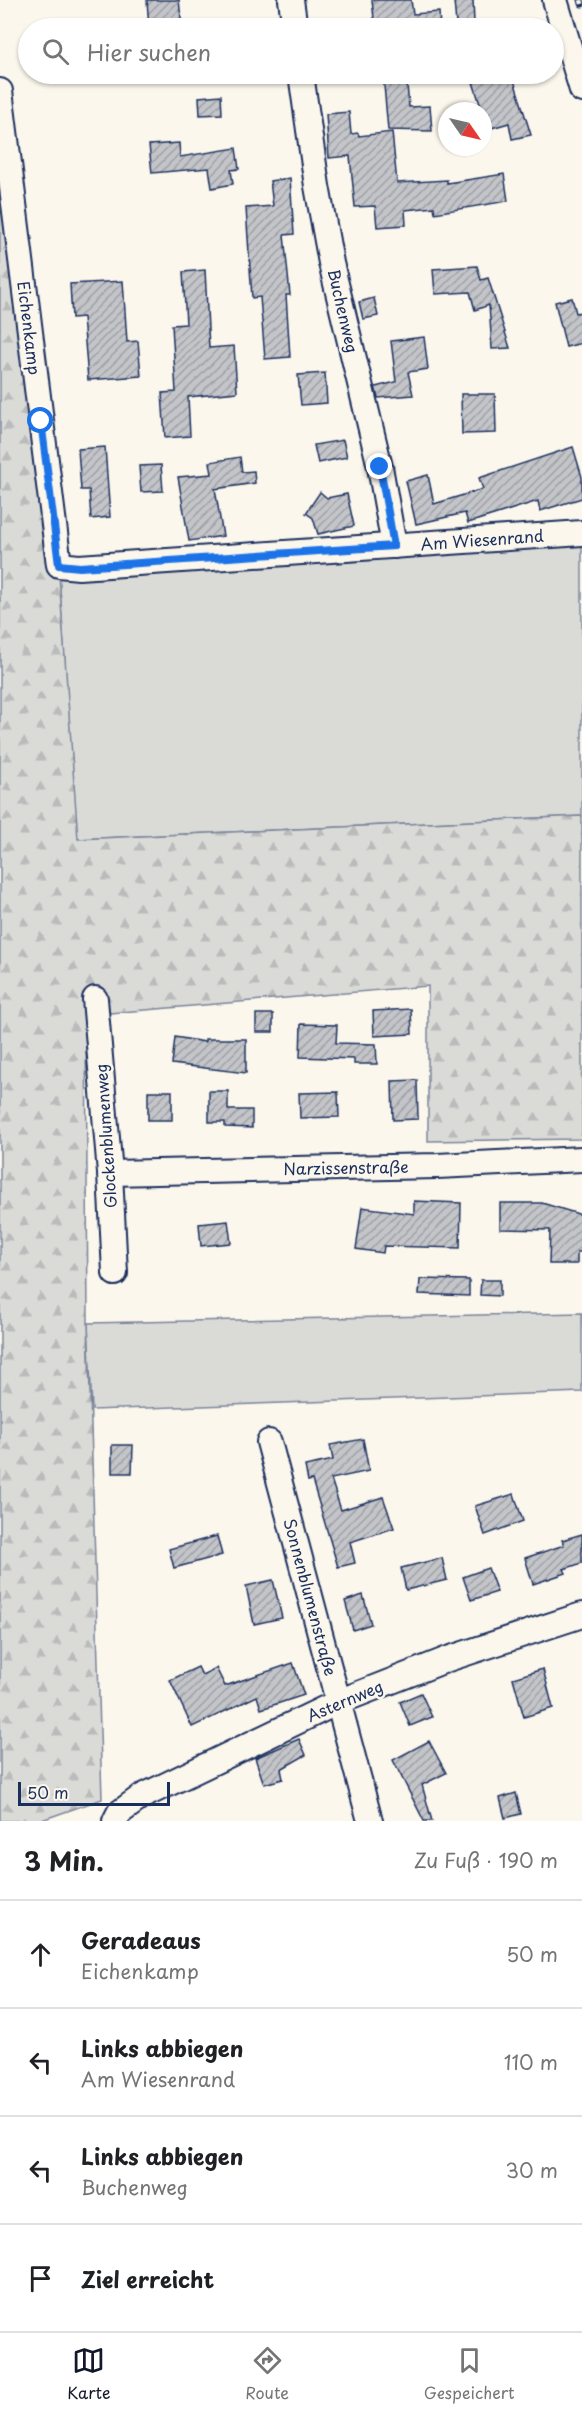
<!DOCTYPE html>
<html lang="de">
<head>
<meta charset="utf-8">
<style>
	:root { --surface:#fff; --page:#f2f2f2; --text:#202124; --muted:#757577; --line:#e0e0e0; --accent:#111827 }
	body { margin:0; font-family:"Playpen Sans",sans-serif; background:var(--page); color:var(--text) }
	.compass { position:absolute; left:438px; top:102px; width:54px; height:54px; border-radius:50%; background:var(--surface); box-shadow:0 2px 4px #0004; rotate:124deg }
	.scale { position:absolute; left:18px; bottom:15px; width:152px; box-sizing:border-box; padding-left:6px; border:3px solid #1b2f5e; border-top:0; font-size:16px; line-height:21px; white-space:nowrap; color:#1b2f5e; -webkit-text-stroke:4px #fbf7ec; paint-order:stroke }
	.stop { position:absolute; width:18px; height:18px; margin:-14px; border:4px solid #1a73e8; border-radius:50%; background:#fff }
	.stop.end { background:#1a73e8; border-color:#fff; box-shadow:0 2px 6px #0008 }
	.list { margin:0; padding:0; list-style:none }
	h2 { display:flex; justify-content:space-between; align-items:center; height:78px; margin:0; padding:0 24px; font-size:26px }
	h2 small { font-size:20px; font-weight:400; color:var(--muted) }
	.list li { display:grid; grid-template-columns:39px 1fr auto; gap:18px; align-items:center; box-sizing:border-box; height:108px; padding:0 24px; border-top:2px solid var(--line) }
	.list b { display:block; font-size:22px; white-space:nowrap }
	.list p { margin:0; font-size:20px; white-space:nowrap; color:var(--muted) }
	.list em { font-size:20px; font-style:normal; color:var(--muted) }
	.icon { flex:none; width:33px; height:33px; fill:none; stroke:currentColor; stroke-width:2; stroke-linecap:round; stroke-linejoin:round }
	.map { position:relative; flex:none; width:582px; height:1821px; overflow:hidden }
	.search { position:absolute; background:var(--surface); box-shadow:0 2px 4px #0004; left:18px; right:18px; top:18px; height:66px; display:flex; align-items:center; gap:15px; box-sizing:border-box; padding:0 21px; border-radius:33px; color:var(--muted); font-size:22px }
	.sheet { height:510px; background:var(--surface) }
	nav { display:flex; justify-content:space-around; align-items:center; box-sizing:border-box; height:84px; border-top:2px solid var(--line); background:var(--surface); font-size:16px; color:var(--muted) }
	nav a { display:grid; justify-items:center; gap:3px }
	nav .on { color:var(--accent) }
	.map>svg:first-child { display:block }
	.grass { fill:#dadad7; stroke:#7a849a; stroke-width:1.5 }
	.forest { fill:url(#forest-firs); stroke:#7a849a; stroke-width:1.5 }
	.building { fill:url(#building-hatch); stroke:#1b2f5e; stroke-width:1.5 }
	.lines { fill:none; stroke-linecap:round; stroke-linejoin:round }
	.minor-casing { stroke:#1b2f5e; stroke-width:28 }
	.minor { stroke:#fbf7ec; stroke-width:24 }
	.rail-casing { stroke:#1b2f5e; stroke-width:7 }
	.rail { stroke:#fbf7ec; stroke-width:4.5; stroke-dasharray:14; stroke-linecap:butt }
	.route { stroke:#1a73e8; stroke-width:8 }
	.labels { text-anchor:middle; stroke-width:5; stroke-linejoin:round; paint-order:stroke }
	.street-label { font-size:16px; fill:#1b2f5e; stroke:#fbf7ec }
</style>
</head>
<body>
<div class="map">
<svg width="582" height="1821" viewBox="0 0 582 1821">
	<defs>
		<pattern id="forest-firs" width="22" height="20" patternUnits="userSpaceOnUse" patternTransform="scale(1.5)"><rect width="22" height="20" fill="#dadad7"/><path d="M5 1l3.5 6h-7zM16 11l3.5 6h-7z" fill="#babbbb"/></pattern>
		<pattern id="building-hatch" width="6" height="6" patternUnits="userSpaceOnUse" patternTransform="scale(1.5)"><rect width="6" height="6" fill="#c3c5c9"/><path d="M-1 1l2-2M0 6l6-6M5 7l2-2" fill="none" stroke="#9ea0a6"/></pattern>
	</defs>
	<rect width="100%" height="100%" fill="#fbf7ec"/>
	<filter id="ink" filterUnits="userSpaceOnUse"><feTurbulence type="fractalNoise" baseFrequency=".0167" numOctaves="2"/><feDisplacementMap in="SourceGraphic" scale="12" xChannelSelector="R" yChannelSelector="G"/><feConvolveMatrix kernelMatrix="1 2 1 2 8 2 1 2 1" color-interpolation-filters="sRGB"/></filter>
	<g filter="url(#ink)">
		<g class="grass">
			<polygon points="582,540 582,816 77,839 59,575"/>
			<polygon points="582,1313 582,1392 92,1410 88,1323"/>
		</g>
		<polygon class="forest" points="0,91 59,575 78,839 582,816 582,1139 428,1141 428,986 86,1015 88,1323 102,1799 39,1821 0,1821"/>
		<g class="building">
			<polygon points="147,0 179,0 182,28 149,28"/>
			<polygon points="372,0 411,0 413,14 439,12 440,28 375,28"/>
			<polygon points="473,0 474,23 456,24 454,1"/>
			<polygon points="383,74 406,74 409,107 430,106 432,131 388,130"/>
			<polygon points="501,74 512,74 531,135 512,139 509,123 488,129 473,82"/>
			<polygon points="221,95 222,114 200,115 199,97"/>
			<polygon points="349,112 351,134 358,133 359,136 392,132 397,183 447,180 447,183 504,174 508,201 435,213 434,207 405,210 406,225 377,227 375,206 355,207 350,156 329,158 326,114"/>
			<polygon points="179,143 180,157 236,148 239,169 231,170 233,184 212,188 209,168 152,173 149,145"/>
			<polygon points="290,178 294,234 284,235 290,295 286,295 290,357 265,359 260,297 252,298 246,208 273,206 270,181"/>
			<polygon points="477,266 481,280 488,278 510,348 492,349 489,305 475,310 470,292 435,294 433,269"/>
			<polygon points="205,270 209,348 234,346 237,392 188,397 190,436 165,438 162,393 176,392 172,325 186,324 183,272"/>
			<polygon points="123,281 127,342 138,341 141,376 88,380 83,317 72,318 70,284"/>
			<polygon points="374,298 378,316 363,319 359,302"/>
			<polygon points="572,298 576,313 582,312 582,343 566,347 555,302"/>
			<polygon points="424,337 428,369 408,372 413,395 378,398 375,387 396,382 391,341"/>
			<polygon points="325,373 327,403 301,405 298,375"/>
			<polygon points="461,394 495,394 496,433 462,434"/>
			<polygon points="343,440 347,457 318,463 314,445"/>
			<polygon points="105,447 110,517 91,519 89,490 81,490 78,449"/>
			<polygon points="573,447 582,477 582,498 540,511 538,501 468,523 465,513 416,524 406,481 428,475 434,504 483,489 479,478"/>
			<polygon points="240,457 242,472 254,471 255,483 215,489 223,536 189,541 178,477 212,474 210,462"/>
			<polygon points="161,465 163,491 141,492 139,466"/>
			<polygon points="320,492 327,498 347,494 354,526 318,534 313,518 306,513"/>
			<polygon points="411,1009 412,1034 374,1036 373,1011"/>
			<rect x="256" y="1014" width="17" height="18"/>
			<polygon points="301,1024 337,1025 336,1043 376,1044 377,1064 354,1064 354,1059 300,1057"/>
			<polygon points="175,1037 205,1042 205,1039 246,1039 246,1073 172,1064"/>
			<polygon points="417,1080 418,1119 393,1120 392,1081"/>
			<rect x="148" y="1091" width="24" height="29"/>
			<polygon points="209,1091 228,1091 228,1110 252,1110 252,1128 225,1127 225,1122 209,1122"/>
			<polygon points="338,1092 339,1117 300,1118 299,1093"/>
			<polygon points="414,1201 461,1203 460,1248 384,1246 383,1253 356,1249 362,1207 414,1214"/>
			<polygon points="500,1203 542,1203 582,1215 582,1252 577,1252 577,1264 549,1264 550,1230 500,1229"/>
			<polygon points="228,1221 231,1243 201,1246 199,1224"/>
			<polygon points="420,1279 469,1280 469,1296 419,1294"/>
			<polygon points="481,1280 500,1280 500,1296 480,1295"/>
			<polygon points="363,1439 369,1471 331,1479 341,1510 383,1497 394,1528 350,1542 355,1563 338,1567 312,1480 308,1481 305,1466 333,1460 330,1445"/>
			<polygon points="112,1445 133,1445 132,1473 112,1473"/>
			<polygon points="514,1494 523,1521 485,1535 475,1506"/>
			<polygon points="582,1534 582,1563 564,1569 566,1573 533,1584 525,1558 564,1545 562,1540"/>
			<polygon points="217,1536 222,1555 174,1568 169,1549"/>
			<polygon points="442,1558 447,1580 406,1590 401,1568"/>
			<polygon points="488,1568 497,1592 471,1600 463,1577"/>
			<polygon points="273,1580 282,1618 254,1624 246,1586"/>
			<polygon points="363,1595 371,1624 353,1630 345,1601"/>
			<polygon points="293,1663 304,1695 261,1709 257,1696 192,1727 170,1680 198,1667 202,1675 216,1668 225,1686"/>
			<polygon points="543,1669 553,1708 524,1717 513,1678"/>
			<polygon points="421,1693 432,1717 410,1726 400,1702"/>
			<polygon points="299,1739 306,1755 281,1769 283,1779 264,1784 255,1758"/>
			<polygon points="429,1741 446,1773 422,1785 432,1821 424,1821 393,1760"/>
			<polygon points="516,1793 521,1814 505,1818 500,1798"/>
		</g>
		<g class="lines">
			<defs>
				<g id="minor">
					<polyline points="291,0 295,28"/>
					<polyline points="555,0 582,90"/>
					<polyline points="301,74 317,186 331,263 380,467 394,546"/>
					<polyline points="0,91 59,565 79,567 582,533"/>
					<polyline points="95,999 110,1173 115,1273"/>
					<polyline points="110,1173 437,1166 582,1159"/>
					<polyline points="269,1442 370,1821"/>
					<polyline points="115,1821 119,1813 141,1797 338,1702 448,1659 582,1615"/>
				</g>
			</defs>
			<use href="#minor" class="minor-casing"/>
			<use href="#minor" class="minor"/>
			<defs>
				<polyline id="rail" points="581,0 582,4"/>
			</defs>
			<use href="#rail" class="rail-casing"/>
			<use href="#rail" class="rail"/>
		</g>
	</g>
	<g class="lines" filter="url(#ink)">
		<polyline class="route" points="41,421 59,565 80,567 394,546 380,467"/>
	</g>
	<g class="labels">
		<g class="street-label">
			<text transform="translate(343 311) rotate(77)" y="6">Buchenweg</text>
			<text transform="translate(29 328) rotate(83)" y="6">Eichenkamp</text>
			<text transform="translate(482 540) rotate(-4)" y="6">Am Wiesenrand</text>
			<text transform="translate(106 1136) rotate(-94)" y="6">Glockenblumenweg</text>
			<text transform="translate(346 1168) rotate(-1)" y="6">Narzissenstraße</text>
			<text transform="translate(310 1597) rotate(75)" y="6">Sonnenblumenstraße</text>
			<text transform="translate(345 1701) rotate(-23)" y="6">Asternweg</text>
		</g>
	</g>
</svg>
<svg class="compass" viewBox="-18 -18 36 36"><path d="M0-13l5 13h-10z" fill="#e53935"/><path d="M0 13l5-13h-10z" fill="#757577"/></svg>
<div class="scale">50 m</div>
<div class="stop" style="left:41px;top:421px"></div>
<div class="stop end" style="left:380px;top:467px"></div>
<div class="search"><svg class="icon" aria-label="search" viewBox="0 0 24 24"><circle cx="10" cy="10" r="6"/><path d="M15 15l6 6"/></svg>Hier suchen</div>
</div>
<section class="sheet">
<h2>3 Min.<small>Zu Fuß · 190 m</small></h2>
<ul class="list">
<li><svg class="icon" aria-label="ahead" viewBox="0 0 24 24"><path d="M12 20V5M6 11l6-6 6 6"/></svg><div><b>Geradeaus</b><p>Eichenkamp</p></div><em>50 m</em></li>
<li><svg class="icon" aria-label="left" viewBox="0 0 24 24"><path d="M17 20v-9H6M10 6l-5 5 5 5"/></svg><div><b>Links abbiegen</b><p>Am Wiesenrand</p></div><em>110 m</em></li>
<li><svg class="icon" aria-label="left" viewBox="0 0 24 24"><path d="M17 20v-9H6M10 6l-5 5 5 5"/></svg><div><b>Links abbiegen</b><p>Buchenweg</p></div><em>30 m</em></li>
<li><svg class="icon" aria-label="arrive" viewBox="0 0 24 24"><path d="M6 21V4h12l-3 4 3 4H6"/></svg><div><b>Ziel erreicht</b></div></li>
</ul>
</section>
<nav>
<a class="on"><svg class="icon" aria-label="map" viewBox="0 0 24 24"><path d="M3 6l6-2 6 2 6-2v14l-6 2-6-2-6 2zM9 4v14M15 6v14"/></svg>Karte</a>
<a><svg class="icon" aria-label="directions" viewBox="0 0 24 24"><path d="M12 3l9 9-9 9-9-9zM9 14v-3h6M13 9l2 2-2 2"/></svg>Route</a>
<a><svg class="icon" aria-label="saved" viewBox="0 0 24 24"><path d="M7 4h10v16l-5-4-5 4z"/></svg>Gespeichert</a>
</nav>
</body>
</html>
